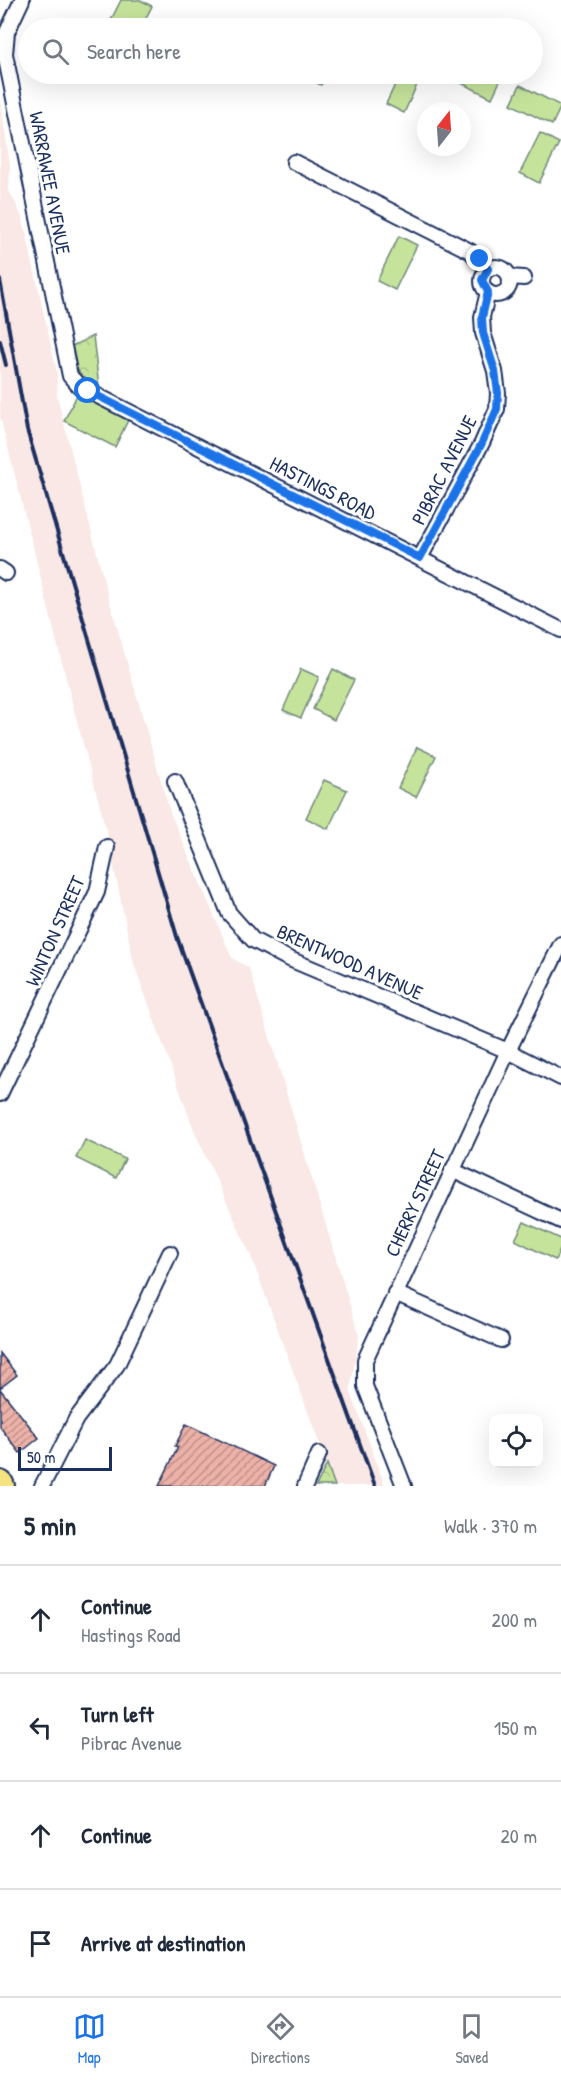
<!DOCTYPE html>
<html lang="en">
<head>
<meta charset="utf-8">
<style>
	:root { --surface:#fff; --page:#f6f6f7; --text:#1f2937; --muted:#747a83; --line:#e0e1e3; --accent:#1a73e8 }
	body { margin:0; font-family:"Patrick Hand",sans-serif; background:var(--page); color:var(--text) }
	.controls { position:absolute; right:18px; bottom:18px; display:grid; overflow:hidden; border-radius:12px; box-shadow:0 6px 24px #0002 }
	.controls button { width:54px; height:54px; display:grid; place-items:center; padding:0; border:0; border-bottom:2px solid var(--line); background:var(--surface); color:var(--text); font:30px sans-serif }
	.compass { position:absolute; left:417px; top:102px; width:54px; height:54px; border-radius:50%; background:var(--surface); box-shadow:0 6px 24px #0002; rotate:17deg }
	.scale { position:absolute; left:18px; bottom:15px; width:94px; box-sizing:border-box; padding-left:6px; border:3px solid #1b2f5e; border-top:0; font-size:16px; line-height:21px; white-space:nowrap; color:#1b2f5e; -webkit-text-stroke:4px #fff; paint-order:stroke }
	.stop { position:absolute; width:18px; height:18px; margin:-14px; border:4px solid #1a73e8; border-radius:50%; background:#fff }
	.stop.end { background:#1a73e8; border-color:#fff; box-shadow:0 2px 6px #0008 }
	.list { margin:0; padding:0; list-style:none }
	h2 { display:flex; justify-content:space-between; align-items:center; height:78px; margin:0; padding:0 24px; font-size:26px }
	h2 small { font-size:20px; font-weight:400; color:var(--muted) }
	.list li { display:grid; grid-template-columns:39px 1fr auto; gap:18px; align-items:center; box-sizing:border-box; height:108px; padding:0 24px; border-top:2px solid var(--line) }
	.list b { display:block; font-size:22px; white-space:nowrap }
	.list p { margin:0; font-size:20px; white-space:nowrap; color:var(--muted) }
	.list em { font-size:20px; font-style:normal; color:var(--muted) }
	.icon { flex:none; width:33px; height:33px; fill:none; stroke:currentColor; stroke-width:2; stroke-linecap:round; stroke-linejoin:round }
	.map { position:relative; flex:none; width:561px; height:1486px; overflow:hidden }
	.search { position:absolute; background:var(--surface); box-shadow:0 6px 24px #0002; left:18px; right:18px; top:18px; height:66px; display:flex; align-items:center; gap:15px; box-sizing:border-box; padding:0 21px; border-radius:33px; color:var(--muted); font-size:22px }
	.sheet { height:510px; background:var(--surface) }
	nav { display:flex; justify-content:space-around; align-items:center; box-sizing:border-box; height:84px; border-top:2px solid var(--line); background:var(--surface); font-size:16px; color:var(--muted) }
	nav a { display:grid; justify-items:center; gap:3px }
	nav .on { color:var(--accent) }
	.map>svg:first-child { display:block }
	.built { fill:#f9e8e5 }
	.grass { fill:#c6e39b; stroke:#70897c; stroke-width:1.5 }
	.park { fill:url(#park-crowns); stroke:#70897c; stroke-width:1.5 }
	.building { fill:url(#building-hatch); stroke:#1b2f5e; stroke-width:1.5 }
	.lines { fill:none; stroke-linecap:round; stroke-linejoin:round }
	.street-casing { stroke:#1b2f5e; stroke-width:18 }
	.highway-casing { stroke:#1b2f5e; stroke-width:30 }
	.street { stroke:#fff; stroke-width:14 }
	.highway { stroke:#f5e382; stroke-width:26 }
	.rail { stroke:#1b2f5e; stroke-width:4 }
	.route { stroke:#1a73e8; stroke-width:8 }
	.labels { text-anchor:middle; stroke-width:6; stroke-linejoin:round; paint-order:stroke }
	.street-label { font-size:20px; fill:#1b2f5e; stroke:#fff }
</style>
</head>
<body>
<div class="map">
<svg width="561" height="1486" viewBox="0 0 561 1486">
	<defs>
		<pattern id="park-crowns" width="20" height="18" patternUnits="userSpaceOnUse" patternTransform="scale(1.5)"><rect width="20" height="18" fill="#c6e39b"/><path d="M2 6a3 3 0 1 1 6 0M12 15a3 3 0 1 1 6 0" fill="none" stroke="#aac388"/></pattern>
		<pattern id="building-hatch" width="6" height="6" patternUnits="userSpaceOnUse" patternTransform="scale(1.5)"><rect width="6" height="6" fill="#ecb1a7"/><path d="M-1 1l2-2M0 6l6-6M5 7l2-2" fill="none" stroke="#be908b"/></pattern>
	</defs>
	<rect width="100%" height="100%" fill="#fff"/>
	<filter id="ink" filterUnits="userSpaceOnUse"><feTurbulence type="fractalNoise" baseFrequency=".0167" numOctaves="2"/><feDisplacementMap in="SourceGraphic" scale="12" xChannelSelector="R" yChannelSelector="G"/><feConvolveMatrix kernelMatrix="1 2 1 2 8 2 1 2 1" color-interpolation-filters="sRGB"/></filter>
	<g filter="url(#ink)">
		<polygon class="built" points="0,99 10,165 9,190 23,219 57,373 57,396 106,589 170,812 232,958 249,968 359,1336 350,1390 385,1486 335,1486 251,1256 194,1130 134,964 106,829 73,706 0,416"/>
		<g class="grass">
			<polygon points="121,0 140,0 152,6 141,28 107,28"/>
			<polygon points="303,74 327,74 321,85 302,76"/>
			<polygon points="400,74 422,74 404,113 386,104"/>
			<polygon points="450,74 489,74 501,79 492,98 449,77"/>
			<polygon points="520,85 561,106 552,125 511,104"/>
			<polygon points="540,133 559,143 539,183 520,173"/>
			<polygon points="399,236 417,245 395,290 377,281"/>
			<polygon points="77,395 128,420 115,447 64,421"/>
			<polygon points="301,669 319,677 301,718 283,710"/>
			<polygon points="333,669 354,680 334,720 313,709"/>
			<polygon points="417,747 436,756 416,797 398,788"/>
			<polygon points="324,780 347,790 328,829 306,818"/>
			<polygon points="85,1140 125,1159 116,1178 76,1158"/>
			<polygon points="524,1222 561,1239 561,1248 555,1260 515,1240"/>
		</g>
		<g class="park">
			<path d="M93,336L99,387C75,374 77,372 72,346Z"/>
			<polygon points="327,1464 335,1486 316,1486"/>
		</g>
		<g class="building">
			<polygon points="0,1353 17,1375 0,1388"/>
			<polygon points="0,1389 39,1438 20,1453 0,1427"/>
			<polygon points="186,1424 274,1466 265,1486 159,1486 178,1447 175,1446"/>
		</g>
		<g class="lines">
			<defs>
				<g id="street">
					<polyline points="22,0 7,32 5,54 70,376 78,385 100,397 561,630"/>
					<polyline points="294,162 470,251 488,269"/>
					<circle cx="496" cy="281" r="14"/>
					<polyline points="509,277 524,278"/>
					<polyline points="420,558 482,443 497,409 498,393 495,371 483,333 482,317 488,292"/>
					<polyline points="0,569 6,573"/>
					<polyline points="175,781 229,913 253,940 287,958 508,1051 561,1078"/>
					<polyline points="0,1094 97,892 107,847"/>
					<polyline points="452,1170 561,1221"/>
					<polyline points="395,1293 501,1340"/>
					<polyline points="42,1486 76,1419 117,1365 170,1253"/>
					<polyline points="305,1486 319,1454"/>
					<polyline points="404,1486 365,1386 365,1360 508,1051 561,944"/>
				</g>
				<polyline id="highway" points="0,1484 1,1486"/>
			</defs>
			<use href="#street" class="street-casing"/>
			<use href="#highway" class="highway-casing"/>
			<use href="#street" class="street"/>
			<use href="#highway" class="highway"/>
			<g class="rail">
				<polyline points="0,280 27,430 178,940 375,1486"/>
				<polyline points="0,341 6,365"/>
			</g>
		</g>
	</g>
	<g class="lines" filter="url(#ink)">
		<polyline class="route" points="88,391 420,558 482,443 497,409 498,393 495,371 483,333 482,317 488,292 482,280 488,269 480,259"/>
	</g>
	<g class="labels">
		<g class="street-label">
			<text transform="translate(50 183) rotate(79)" y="7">WARRAWEE AVENUE</text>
			<text transform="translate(444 470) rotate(-63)" y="7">PIBRAC AVENUE</text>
			<text transform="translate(323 488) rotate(27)" y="7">HASTINGS ROAD</text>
			<text transform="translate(55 931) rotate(-66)" y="7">WINTON STREET</text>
			<text transform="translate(350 962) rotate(24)" y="7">BRENTWOOD AVENUE</text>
			<text transform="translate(415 1203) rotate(-65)" y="7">CHERRY STREET</text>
		</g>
	</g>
</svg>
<div class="controls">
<button><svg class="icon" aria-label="locate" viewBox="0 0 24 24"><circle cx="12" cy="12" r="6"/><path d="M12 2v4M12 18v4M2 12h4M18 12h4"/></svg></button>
</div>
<svg class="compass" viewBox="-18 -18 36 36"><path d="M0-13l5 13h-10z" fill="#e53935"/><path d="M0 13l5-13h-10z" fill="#747a83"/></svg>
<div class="scale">50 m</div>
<div class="stop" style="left:88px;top:391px"></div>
<div class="stop end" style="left:480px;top:259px"></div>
<div class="search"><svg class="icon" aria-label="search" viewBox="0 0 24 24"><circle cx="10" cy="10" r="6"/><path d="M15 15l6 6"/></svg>Search here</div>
</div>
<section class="sheet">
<h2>5 min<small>Walk · 370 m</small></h2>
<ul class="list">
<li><svg class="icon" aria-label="ahead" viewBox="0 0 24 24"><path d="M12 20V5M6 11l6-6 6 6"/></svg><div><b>Continue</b><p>Hastings Road</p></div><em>200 m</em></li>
<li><svg class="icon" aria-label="left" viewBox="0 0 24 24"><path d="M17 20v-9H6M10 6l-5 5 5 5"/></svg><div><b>Turn left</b><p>Pibrac Avenue</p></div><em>150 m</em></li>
<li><svg class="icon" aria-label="ahead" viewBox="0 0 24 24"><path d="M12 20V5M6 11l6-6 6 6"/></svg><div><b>Continue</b></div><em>20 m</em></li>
<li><svg class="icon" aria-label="arrive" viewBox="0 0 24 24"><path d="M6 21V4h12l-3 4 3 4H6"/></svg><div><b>Arrive at destination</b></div></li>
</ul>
</section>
<nav>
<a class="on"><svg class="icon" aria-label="map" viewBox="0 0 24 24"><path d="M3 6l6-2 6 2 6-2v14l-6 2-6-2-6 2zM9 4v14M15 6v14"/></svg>Map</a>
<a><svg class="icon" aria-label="directions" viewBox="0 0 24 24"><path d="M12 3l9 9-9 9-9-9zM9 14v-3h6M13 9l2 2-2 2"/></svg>Directions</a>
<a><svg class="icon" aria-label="saved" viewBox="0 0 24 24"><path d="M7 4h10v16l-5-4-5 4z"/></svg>Saved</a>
</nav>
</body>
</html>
